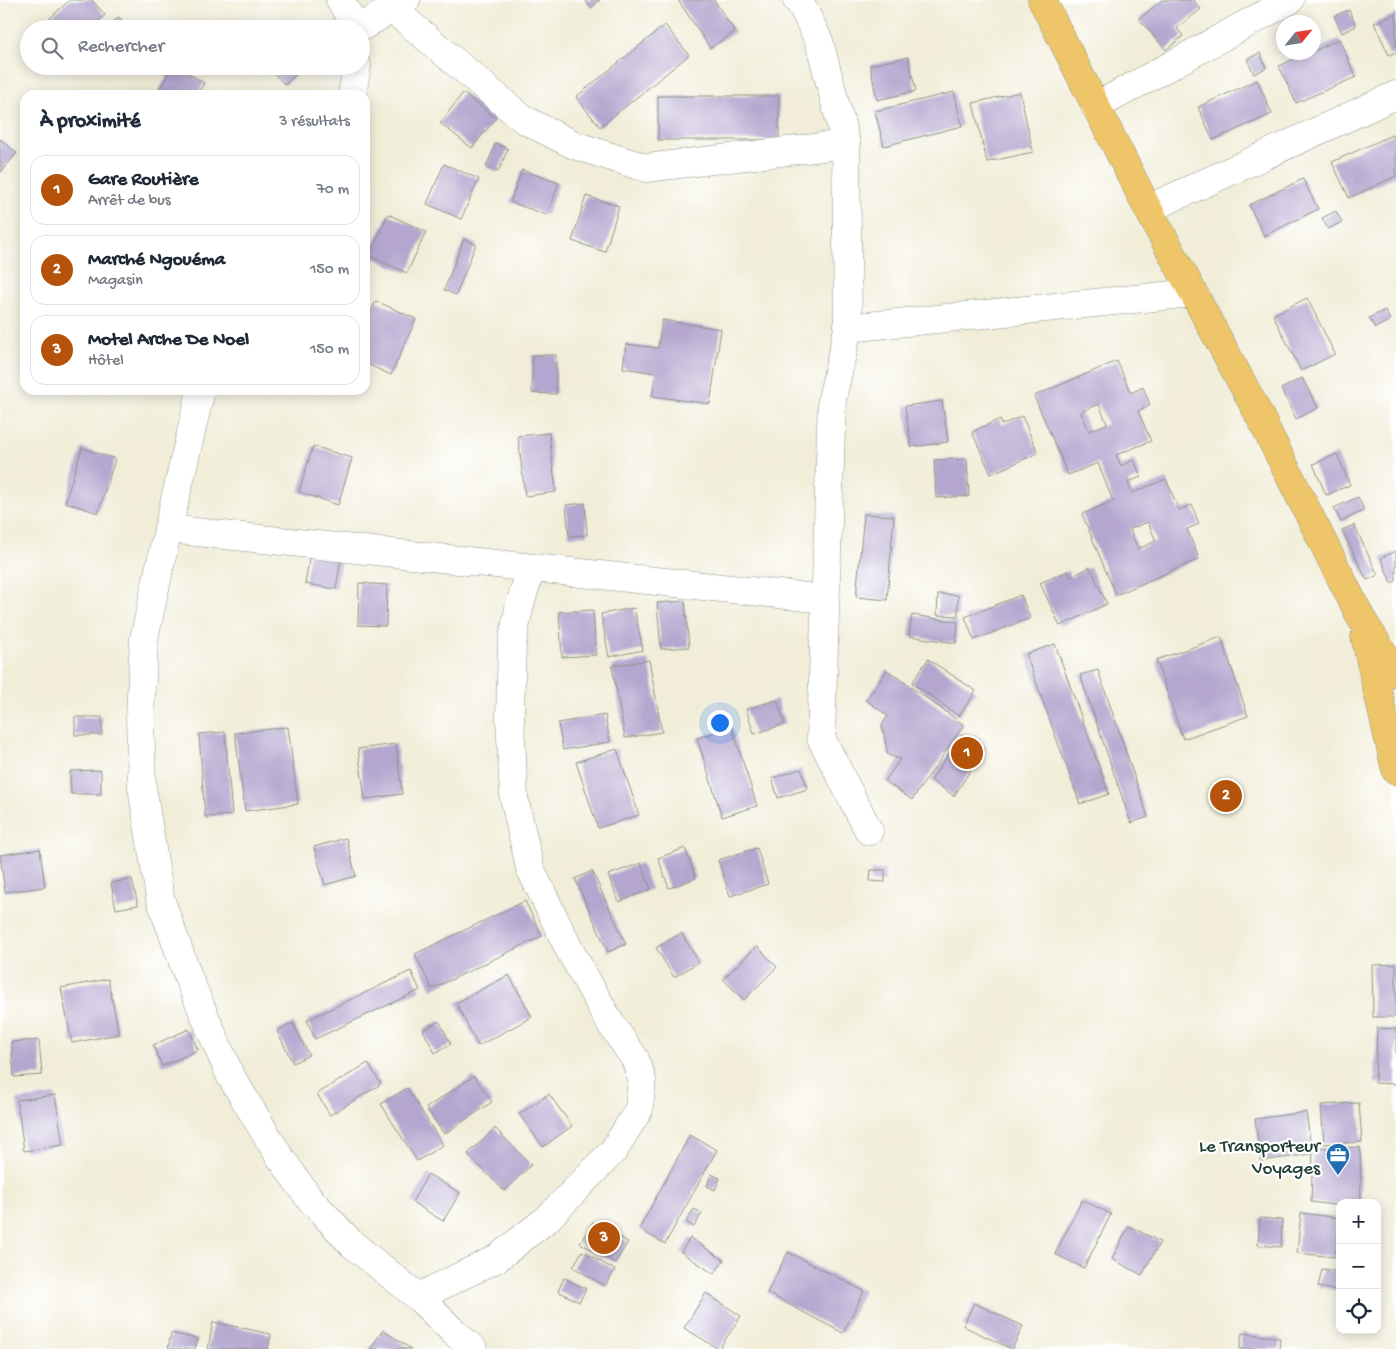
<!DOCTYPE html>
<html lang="fr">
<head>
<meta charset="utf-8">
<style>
	:root { --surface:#fff; --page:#f6f6f7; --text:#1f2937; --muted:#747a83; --line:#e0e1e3; --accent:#b45309 }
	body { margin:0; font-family:"Gochi Hand",sans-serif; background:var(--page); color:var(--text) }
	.controls { position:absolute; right:15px; bottom:15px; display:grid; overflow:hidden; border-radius:10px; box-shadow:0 2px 12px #0003 }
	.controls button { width:45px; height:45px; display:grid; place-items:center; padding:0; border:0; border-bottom:1px solid var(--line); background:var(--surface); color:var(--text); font:25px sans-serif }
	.compass { position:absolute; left:1276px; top:15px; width:45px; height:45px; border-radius:50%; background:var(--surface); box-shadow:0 2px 12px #0003; rotate:60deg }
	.you { position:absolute; left:719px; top:722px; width:18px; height:18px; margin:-12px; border:4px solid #fff; border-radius:50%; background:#1a73e8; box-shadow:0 0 0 8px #1a73e833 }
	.badge { display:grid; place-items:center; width:32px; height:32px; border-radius:50%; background:var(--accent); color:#fff; font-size:16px; font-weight:700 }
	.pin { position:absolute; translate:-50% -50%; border:2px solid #fff; box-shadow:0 1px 5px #0006 }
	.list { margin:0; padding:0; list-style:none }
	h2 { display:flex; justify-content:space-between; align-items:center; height:65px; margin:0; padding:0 20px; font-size:21px }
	h2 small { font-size:16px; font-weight:400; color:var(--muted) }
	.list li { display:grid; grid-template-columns:32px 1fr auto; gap:15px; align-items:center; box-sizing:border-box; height:70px; margin:0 10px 10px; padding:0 10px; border:1px solid var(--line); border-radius:15px }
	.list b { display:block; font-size:19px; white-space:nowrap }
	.list p { margin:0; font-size:16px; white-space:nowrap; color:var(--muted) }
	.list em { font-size:16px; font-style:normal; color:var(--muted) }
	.icon { flex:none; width:28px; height:28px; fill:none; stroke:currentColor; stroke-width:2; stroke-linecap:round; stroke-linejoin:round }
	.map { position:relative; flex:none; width:1396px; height:1349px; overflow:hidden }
	.search { position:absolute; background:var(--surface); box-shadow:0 2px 12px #0003; left:20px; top:20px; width:350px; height:55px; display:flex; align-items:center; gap:12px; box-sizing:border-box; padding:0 18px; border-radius:28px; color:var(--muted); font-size:19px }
	.panel { position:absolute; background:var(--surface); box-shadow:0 2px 12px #0003; left:20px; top:90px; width:350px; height:305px; border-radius:15px }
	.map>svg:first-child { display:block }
	.building { fill:#b4a6cf; fill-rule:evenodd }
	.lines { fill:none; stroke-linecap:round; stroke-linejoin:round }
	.minor-casing { stroke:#889586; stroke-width:29 }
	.primary-casing { stroke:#889586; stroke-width:29 }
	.minor { stroke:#fff; stroke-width:28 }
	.primary { stroke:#eec569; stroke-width:28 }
	.labels { text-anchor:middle; stroke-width:4.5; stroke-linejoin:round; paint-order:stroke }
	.poi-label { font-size:19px; fill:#1f3d34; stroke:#fff; text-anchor:end }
</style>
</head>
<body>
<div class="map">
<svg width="1396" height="1349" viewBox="0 0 1396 1349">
	<rect width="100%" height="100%" fill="#fff"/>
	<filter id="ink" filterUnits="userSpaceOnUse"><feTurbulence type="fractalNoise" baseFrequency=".02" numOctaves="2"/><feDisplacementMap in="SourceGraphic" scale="10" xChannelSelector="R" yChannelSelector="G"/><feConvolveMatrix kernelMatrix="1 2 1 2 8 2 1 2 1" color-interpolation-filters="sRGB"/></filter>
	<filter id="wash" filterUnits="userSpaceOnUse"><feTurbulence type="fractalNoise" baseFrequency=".0096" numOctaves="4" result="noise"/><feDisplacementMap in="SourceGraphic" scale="20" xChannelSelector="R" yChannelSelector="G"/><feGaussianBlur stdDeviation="1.12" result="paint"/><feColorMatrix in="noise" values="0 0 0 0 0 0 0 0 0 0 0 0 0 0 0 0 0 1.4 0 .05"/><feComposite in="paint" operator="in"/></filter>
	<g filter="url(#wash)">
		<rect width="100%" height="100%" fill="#f1edd8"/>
		<g id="blocks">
			<g class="building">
				<polygon points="70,0 92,0 105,15 90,29 59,29 50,18"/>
				<polygon points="585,0 600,0 591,8"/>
				<polygon points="678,0 714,0 735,32 710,48"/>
				<polygon points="1162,0 1193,0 1201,9 1177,28 1183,36 1166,50 1139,19"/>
				<polygon points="1349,10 1356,26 1342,33 1334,16"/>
				<polygon points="1396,14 1396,52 1389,55 1374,23"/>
				<polygon points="118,17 133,29 109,29"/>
				<polygon points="665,25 689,55 600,127 576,97"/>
				<polygon points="1339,39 1356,77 1296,103 1279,66 1309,52 1314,52 1314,51"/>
				<polygon points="1260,53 1266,68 1254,74 1247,59"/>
				<polygon points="908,57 916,91 877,100 870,65"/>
				<polygon points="173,66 177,66 204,83 197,95 156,95"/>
				<polygon points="267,66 305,66 285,85"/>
				<polygon points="1257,80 1272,114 1213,140 1198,107"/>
				<polygon points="954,92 962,126 884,146 875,111"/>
				<polygon points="1020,92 1033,152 987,162 973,103"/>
				<polygon points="463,93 496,118 472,148 440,123"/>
				<rect x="658" y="96" width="121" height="44"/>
				<polygon points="1392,135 1396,144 1396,176 1349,198 1332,162"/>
				<polygon points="0,139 17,153 0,173"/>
				<polygon points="496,143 508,149 498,172 486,167"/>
				<polygon points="444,164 479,179 461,219 427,204"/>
				<polygon points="522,170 559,183 547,215 510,202"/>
				<polygon points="1303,179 1318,209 1264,236 1249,205"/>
				<polygon points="586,196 619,206 605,252 572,241"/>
				<polygon points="1336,211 1342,222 1328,229 1322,218"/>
				<polygon points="388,214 426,232 407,273 369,256"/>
				<polygon points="464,239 476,244 456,295 444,290"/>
				<polygon points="1307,298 1335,354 1301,371 1273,315"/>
				<polygon points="376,301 416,319 391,375 365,363 365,325"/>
				<polygon points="1385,310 1390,320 1375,328 1369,318"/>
				<polygon points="662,320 721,329 710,404 652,396 656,373 623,368 626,344 658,348"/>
				<polygon points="532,355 556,355 556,394 532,393"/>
				<path d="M1117,361L1131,393L1143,387L1150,405L1138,411L1151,441L1116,455L1121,466L1134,460L1141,477L1128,482L1132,493L1166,479L1179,510L1192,505L1199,524L1187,529L1199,559L1116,595L1082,514L1113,501L1098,463L1068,475L1034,396ZM1099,404L1107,424L1089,431L1081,412ZM1148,522L1156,541L1138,549L1130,529Z"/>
				<polygon points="1302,378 1318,408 1296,419 1281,389"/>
				<polygon points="942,401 948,442 911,447 905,406"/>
				<polygon points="1022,416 1038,453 991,474 972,432 1000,419 1002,425"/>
				<polygon points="549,433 556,492 525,496 518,436"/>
				<polygon points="313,446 352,458 338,505 299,492"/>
				<polygon points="82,448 115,459 98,513 65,502"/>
				<polygon points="1337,454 1350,485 1326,495 1313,464"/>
				<polygon points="967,459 969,496 936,498 934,460"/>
				<polygon points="1358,497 1364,510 1341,522 1334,508"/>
				<polygon points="585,503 587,535 569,536 566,505"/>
				<polygon points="864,514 894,516 887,600 856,597"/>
				<polygon points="1354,525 1378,575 1367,580 1342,530"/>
				<polygon points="1396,551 1396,581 1391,583 1381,558"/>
				<polygon points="310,553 341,558 336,589 305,584"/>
				<polygon points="1090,567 1107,604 1060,626 1040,583 1068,571 1071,577"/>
				<polygon points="359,583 387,585 386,626 358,625"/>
				<polygon points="938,594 958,595 958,616 937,615"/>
				<polygon points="1021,595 1030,618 974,640 965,617"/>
				<polygon points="685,601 689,647 661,649 657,603"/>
				<polygon points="634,608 643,650 609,657 601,614"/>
				<polygon points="593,610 596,655 562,657 559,612"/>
				<polygon points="912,615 958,622 956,643 909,636"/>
				<polygon points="1221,637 1248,716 1183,739 1156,660"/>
				<polygon points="1055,644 1109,794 1080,804 1026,654"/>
				<polygon points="928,659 976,691 959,716 912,683"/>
				<polygon points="649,660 662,732 625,738 612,666"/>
				<polygon points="887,670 964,725 912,800 885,781 900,759 888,755 882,725 888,716 866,700"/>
				<polygon points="1098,670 1148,817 1131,823 1080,675"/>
				<polygon points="777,700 785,724 754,734 746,709"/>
				<polygon points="605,715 610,742 563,750 558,723"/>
				<rect x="75" y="717" width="27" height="18"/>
				<polygon points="288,727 298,804 245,811 235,733"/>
				<polygon points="732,727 757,806 722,817 697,738"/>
				<polygon points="225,732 232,815 205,817 199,734"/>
				<polygon points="962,734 984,749 954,796 931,780"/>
				<polygon points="396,744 402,794 365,799 358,749"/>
				<polygon points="617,749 639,815 598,828 576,762"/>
				<polygon points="801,769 808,789 778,798 772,778"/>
				<polygon points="101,770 101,794 71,794 70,771"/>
				<polygon points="346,838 356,876 325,885 314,847"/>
				<polygon points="685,848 696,878 669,888 658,858"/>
				<polygon points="757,848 768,884 730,896 718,860"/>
				<polygon points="40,849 45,887 5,892 0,855"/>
				<polygon points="641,863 651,889 619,902 608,875"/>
				<polygon points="871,870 885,870 885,882 870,881"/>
				<polygon points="592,871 626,944 608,952 575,879"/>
				<polygon points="132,879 138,905 116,909 111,883"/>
				<polygon points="525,901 542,936 432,989 415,954"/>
				<polygon points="681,933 699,962 674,977 656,948"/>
				<polygon points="757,946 777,967 744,1000 723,979"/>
				<polygon points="1396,964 1396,1017 1373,1017 1372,965"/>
				<polygon points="411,971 420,990 315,1039 307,1020"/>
				<polygon points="509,975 532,1017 478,1046 456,1003"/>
				<polygon points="108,979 119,1034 72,1043 61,988"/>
				<polygon points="439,1021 451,1044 435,1053 423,1030"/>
				<polygon points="293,1023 309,1055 293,1063 277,1031"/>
				<polygon points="1377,1028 1396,1029 1396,1084 1375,1083"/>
				<polygon points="189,1029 198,1050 162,1066 153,1045"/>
				<polygon points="39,1040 42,1075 14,1077 11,1042"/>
				<polygon points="368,1063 381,1084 330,1115 317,1094"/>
				<polygon points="474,1076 492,1102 444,1134 426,1108"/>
				<polygon points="407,1088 443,1145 417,1161 381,1104"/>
				<polygon points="549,1094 572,1126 543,1147 519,1114"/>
				<polygon points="55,1095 63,1145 24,1151 17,1100"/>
				<polygon points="1359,1103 1362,1142 1324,1144 1321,1105"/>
				<polygon points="1306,1112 1312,1154 1261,1161 1255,1119"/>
				<polygon points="495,1128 531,1165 504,1191 468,1154"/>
				<polygon points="690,1135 717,1150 665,1244 639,1229"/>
				<polygon points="1360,1147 1361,1203 1340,1203 1340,1206 1311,1202 1313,1148"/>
				<polygon points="428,1174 460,1193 443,1221 412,1202"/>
				<polygon points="711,1174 720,1178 715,1190 707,1186"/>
				<polygon points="1082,1200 1111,1214 1084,1268 1055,1254"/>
				<polygon points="694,1209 702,1213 694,1227 686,1222"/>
				<polygon points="1301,1213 1340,1218 1335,1257 1297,1253"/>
				<polygon points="1260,1218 1282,1220 1281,1247 1258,1245"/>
				<polygon points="593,1222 628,1242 615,1263 580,1243"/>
				<polygon points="1129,1226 1160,1242 1142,1275 1112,1259"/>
				<polygon points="690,1238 724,1260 714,1274 681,1252"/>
				<polygon points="582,1251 615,1270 605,1286 573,1267"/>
				<polygon points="788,1252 864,1291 843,1333 767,1293"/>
				<polygon points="1322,1269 1340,1272 1340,1291 1318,1287"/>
				<polygon points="564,1278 586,1289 579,1302 558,1291"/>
				<polygon points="706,1293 741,1316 719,1349 684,1328"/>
				<polygon points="974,1303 1023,1326 1012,1349 963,1326"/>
				<polygon points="213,1322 271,1334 268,1349 208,1349"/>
				<polygon points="383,1330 411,1349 370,1349"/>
				<polygon points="171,1333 198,1339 195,1349 168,1349"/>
				<polygon points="1242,1333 1280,1338 1279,1349 1240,1349"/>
			</g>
		</g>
	</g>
	<g filter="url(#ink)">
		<use href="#blocks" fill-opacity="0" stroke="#889586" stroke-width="1"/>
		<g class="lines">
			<defs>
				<g id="minor">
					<polyline points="340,0 357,29"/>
					<polyline points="797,0 802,6 819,41 846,144 848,328 832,399 821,738 869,831"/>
					<polyline points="391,8 523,119 574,145 646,168 846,144"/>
					<polyline points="358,29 406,0"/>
					<polyline points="352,95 357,66"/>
					<polyline points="1095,107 1290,0"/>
					<polyline points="1148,209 1396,95"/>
					<polyline points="848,328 1193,293"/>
					<polyline points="201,390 168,529 144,639 140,716 142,787 160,898 189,979 230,1075 278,1154 309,1198 352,1244 418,1297 454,1332 473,1349"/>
					<polyline points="168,529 825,599"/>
					<polyline points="418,1297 496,1259 547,1219 614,1150 639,1109 642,1079 635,1059 611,1024 569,949 530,868 514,798 510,717 512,644 519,608 531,568"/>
				</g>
				<g id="primary">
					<polyline points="1042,0 1148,209 1257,411 1361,618 1396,673"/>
					<polyline points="1365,637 1396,771"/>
				</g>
			</defs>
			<use href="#minor" class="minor-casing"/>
			<use href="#primary" class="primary-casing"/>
			<use href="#minor" class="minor"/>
			<use href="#primary" class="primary"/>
		</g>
	</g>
	<defs>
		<symbol id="office-pin" viewBox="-11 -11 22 30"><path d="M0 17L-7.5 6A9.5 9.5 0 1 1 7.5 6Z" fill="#1f6fb2" stroke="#fff"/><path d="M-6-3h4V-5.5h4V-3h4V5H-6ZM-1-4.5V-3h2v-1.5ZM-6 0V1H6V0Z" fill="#fff"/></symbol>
	</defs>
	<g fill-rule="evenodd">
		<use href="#office-pin" x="1324" y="1141" width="28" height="38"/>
	</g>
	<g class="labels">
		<g class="poi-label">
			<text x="1320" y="1151">Le Transporteur<tspan x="1320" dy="22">Voyages</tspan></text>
		</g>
	</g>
</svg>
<div class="controls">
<button>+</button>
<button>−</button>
<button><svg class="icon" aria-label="locate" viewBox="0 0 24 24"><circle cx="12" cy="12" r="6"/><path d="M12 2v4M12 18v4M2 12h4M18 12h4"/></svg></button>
</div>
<svg class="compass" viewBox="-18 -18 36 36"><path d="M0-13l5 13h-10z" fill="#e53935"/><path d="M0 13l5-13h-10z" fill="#747a83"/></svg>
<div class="you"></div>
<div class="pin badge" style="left:967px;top:753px">1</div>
<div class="pin badge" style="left:1226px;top:796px">2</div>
<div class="pin badge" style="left:604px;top:1238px">3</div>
<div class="search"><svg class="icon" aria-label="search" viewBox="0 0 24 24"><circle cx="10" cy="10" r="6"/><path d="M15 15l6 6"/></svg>Rechercher</div>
<section class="panel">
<h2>À proximité<small>3 résultats</small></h2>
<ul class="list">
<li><span class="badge">1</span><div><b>Gare Routière</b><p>Arrêt de bus</p></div><em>70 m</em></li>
<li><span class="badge">2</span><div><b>Marché Ngouéma</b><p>Magasin</p></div><em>150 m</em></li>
<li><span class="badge">3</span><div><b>Motel Arche De Noel</b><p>Hôtel</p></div><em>150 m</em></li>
</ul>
</section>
</div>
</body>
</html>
